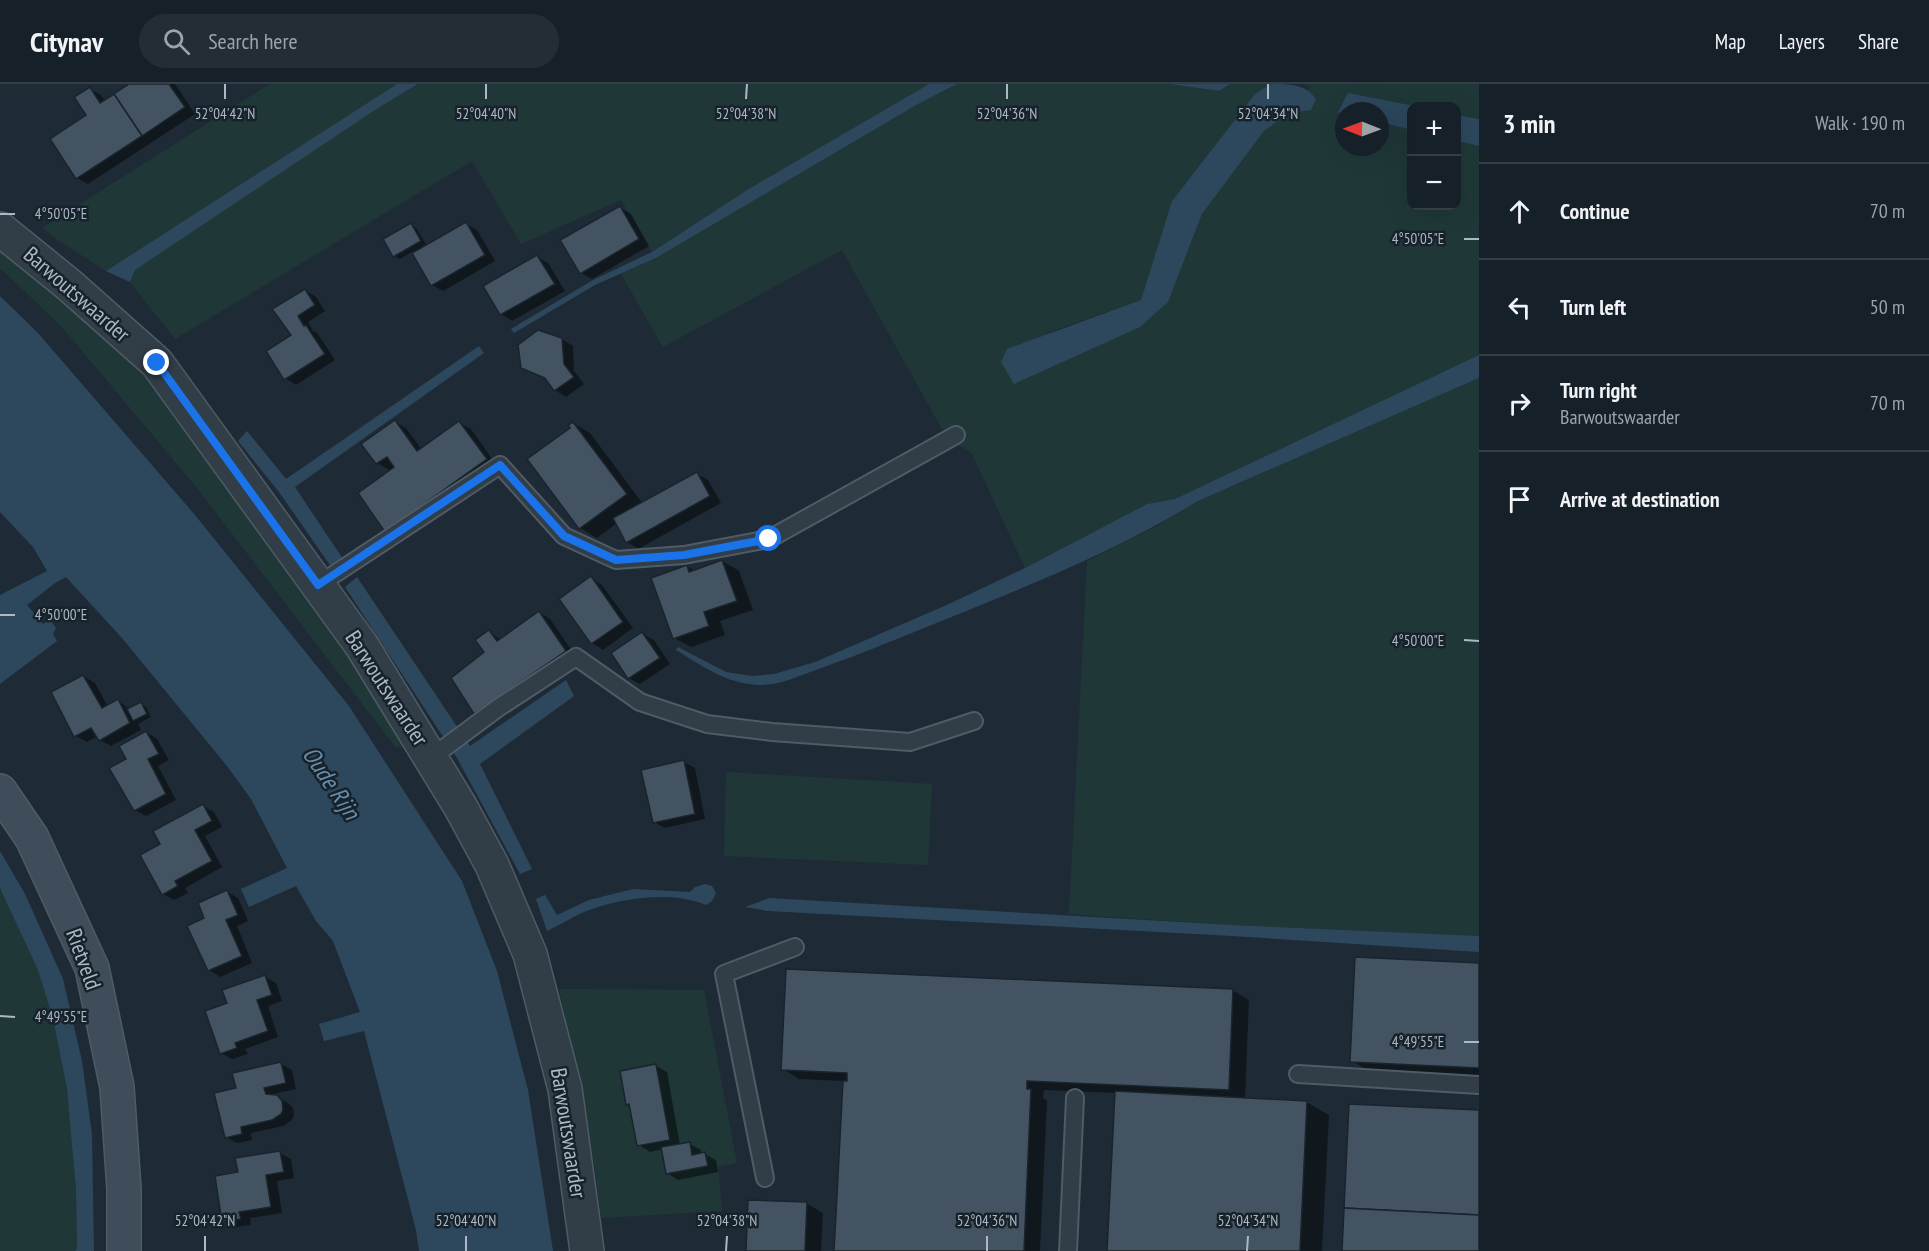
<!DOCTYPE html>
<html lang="en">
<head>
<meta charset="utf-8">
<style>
	:root { --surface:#162029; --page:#232d35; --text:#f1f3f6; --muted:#9ea3a8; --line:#353e46 }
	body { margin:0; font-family:"PT Sans Narrow",sans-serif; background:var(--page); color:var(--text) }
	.controls { position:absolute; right:18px; top:18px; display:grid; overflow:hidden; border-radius:12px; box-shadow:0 6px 24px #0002 }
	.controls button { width:54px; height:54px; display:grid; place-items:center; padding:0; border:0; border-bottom:2px solid var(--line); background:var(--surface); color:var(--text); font:30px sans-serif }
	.compass { position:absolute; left:1335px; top:18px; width:54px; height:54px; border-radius:50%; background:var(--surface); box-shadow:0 6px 24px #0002; rotate:271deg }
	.stop { position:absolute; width:18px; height:18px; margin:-14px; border:4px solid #1a73e8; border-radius:50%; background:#fff }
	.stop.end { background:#1a73e8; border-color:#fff; box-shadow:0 2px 6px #0008 }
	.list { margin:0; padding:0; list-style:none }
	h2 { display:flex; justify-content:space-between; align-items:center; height:78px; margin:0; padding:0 24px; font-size:26px }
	h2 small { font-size:20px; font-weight:400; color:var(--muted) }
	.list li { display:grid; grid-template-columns:39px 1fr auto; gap:18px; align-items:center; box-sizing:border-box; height:96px; padding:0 24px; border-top:2px solid var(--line) }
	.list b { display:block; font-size:22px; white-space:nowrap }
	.list p { margin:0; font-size:20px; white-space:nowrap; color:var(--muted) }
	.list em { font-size:20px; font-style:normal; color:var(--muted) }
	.icon { flex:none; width:33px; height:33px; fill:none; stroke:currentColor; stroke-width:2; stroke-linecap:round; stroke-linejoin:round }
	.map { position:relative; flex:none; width:1479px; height:1167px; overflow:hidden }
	header { display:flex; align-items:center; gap:36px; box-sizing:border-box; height:84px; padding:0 30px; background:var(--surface); border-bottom:2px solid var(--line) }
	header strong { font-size:28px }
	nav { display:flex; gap:33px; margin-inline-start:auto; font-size:21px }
	.search { width:420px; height:54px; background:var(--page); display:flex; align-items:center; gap:15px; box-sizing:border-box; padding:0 21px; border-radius:33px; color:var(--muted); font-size:22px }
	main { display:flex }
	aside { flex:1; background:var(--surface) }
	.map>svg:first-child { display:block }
	.green { fill:#1f3837 }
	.water { fill:#2d485d }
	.shadow { fill:#0007 }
	.building { fill:#435361; stroke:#19242d; stroke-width:1.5 }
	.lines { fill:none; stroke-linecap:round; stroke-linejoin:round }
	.service-casing { stroke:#4f5b66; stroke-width:20 }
	.tertiary-casing { stroke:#4f5b66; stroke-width:36 }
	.secondary-casing { stroke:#4f5b66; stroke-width:36 }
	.service { stroke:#313d47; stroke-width:16 }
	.tertiary { stroke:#313d47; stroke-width:33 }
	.secondary { stroke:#3f4d5b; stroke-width:33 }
	.route { stroke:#1a73e8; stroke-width:8 }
	.ticks { fill:none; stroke:#abb8c5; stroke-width:2 }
	.labels { text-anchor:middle; stroke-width:5; stroke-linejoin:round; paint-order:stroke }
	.street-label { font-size:22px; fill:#abb8c5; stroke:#17222b }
	.water-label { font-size:24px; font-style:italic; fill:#688eab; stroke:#17222b }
	.ticks-label { font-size:15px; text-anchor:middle; fill:#abb8c5; stroke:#17222b; stroke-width:5; stroke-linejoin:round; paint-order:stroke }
</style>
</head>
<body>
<header>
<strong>Citynav</strong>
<div class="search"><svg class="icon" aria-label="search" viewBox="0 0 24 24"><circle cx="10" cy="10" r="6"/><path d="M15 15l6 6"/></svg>Search here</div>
<nav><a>Map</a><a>Layers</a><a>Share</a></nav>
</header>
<main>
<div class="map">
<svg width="1479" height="1167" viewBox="0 0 1479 1167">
	<rect width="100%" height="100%" fill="#1e2b37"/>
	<g class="green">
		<polygon points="270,0 397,0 106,187 61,158 42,144"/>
		<polygon points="418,0 929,0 747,106 652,168 621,116 521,160 472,77 175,255 130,198 135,186 378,24"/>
		<polygon points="957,0 1170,0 1218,7 1230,0 1271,0 1255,10 1172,117 1141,216 1044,250 1168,218 1202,130 1264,47 1289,29 1310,3 1303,0 1479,0 1479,35 1457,31 1456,22 1415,22 1349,10 1338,28 1344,30 1344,63 1380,63 1380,38 1411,46 1412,122 1456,122 1457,57 1479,62 1479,271 1175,415 1147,420 1025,484 971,368 948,356 842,166 663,263 621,190 656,174 918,20"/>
		<polygon points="0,168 53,207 149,294 344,560 405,661 396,664 197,404 62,243 0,184"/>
		<polygon points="1479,294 1479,852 1232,841 1069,830 1087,477 1157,442 1198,417"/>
		<polygon points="726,688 932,700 928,781 724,772"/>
		<path d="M0,804C13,832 28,859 39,888C70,976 76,1071 77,1164L75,1167H0Z"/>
		<polygon points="559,905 704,906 737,1079 718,1083 722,1127 601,1134 594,1079"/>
	</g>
	<g class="water">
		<polygon points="397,0 418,0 378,24 135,186 130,198 106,187"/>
		<polygon points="929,0 957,0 918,20 656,174 595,201 514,249 511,245 593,196 652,168 747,106"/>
		<polygon points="1170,0 1230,0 1219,7"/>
		<path d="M1271,0C1291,0 1305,0 1316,15L1311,26L1289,29L1264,47L1202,130L1168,218L1140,243L1014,300L1001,278L1007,265L1141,216L1172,117L1255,10Z"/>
		<polygon points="1348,9 1415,22 1412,22 1411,46 1380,38 1380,27 1344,27 1344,30 1338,28"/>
		<polygon points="1456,31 1479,35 1479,62 1457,57"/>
		<polygon points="0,212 38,249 195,431 349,622 462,797 497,887 528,1006 553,1167 419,1167 416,1146 364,947 324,957 319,940 360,928 333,857 316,837 296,802 249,823 241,805 287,784 251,715 227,682 122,554 66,493 55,499 27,521 43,540 50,536 56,544 53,550 57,557 0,600 0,511 47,487 33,463 0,428"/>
		<polygon points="479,262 484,269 295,403 343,475 332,484 279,408 238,357 247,347 286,395"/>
		<path d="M1479,271V294L1198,417C1102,476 996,514 892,557C867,567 841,577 816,586C798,592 778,602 759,601C727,600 702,582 676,566L678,563L726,588L752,592L774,590L815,578L949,520L1025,484L1147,420L1175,415Z"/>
		<polygon points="357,493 470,662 566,596 574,612 480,680 532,785 520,790 457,674 345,503"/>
		<polygon points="0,767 25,810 63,895 82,977 92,1050 94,1167 75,1167 77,1164 76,1106 67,1004 53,934 38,886 0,804"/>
		<path d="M705,800L712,802L716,809L712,817L706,821C675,807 624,813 592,825C577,830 562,840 547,847L536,815L545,811L557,831L589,816L633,805L690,808L695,803Z"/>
		<polygon points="769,814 1232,841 1479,852 1479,868 1232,852 768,827 745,823"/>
	</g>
	<g class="shadow">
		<polygon points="131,0 175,0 195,30 88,100 77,94 88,31 90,5 101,11 105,17"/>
		<polygon points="620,124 631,130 649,162 592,195 581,189"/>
		<polygon points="466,140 477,146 495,177 443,207 432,201 413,167 400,175 394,172 411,141 416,144 427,162"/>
		<polygon points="537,173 548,179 565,207 512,237 501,230 485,203"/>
		<polygon points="305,206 316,213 325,227 308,238 313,247 317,249 335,276 296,301 285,294 293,251 274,225"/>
		<polygon points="562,255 573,262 574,287 584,300 566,313 555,306 548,295 523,283"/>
		<polygon points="395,338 406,344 422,366 459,339 471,345 497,382 397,453 391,387 377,379"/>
		<polygon points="573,339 590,349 643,420 697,390 708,396 721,419 638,465 627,458 617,439 597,454 580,444"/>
		<polygon points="722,477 739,487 753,526 720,537 725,551 691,563 674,554 687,482 695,487"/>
		<polygon points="591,494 602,501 633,544 603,566 592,559"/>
		<polygon points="539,528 550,535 576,573 486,635 475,629 489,548 501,556"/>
		<polygon points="642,550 654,556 670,580 640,600 629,594"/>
		<polygon points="83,592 95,599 108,623 118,617 130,625 141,620 146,623 151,633 138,640 141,646 111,662 100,656 98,652 87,658 76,652"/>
		<polygon points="146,648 157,655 169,676 158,682 176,716 146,732 135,726 128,675"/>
		<polygon points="684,678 695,684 705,735 665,744 654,738"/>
		<polygon points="203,722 214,728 222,743 205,752 222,783 185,804 188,809 174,816 163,810 162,761"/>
		<polygon points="227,808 238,814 248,837 237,842 252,879 220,893 209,886"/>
		<polygon points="1479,880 1479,995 1374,990 1352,977"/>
		<polygon points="265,893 276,899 282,917 268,922 278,953 245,965 248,970 232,975 221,969 229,920"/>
		<polygon points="1232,906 1249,916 1245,1015 1306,1018 1329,1031 1322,1167 1109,1167 1117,1009 1044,1006 1043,1014 1047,1017 1040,1167 835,1167 844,997 799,995 783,985"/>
		<polygon points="281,980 292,986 296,1005 273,1010 288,1019 293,1024 294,1032 292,1036 283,1042 251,1049 252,1056 237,1059 226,1053"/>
		<polygon points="656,982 667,988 680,1061 690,1060 701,1066 701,1070 705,1070 716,1076 718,1088 678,1096 667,1089 663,1065 650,1068 639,1061 631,1022 628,1020"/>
		<polygon points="280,1069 291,1075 294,1094 277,1097 282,1129 250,1134 251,1141 235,1143 224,1137 239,1090"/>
		<polygon points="806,1119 823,1129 821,1167 748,1167"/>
	</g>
	<g class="building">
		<polygon points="129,0 169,0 185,23 142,52 114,10"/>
		<polygon points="90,3 100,19 114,10 142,52 76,95 50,55 86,31 74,13"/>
		<polygon points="620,122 639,155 580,190 560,156"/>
		<polygon points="466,138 485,171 431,202 412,169"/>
		<polygon points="411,139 421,157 393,173 383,155"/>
		<polygon points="537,171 555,200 500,231 483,202"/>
		<polygon points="305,205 315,221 298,232 304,242 306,241 325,270 284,296 266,267 291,251 272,225"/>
		<polygon points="538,246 562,254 564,280 574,293 554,307 545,294 521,284 518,261"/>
		<polygon points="395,336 417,367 459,337 487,375 385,448 358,409 394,383 387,373 376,380 361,360"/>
		<polygon points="573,338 627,410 579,445 527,375 570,344 568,341"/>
		<polygon points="697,388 710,412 626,459 613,434"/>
		<polygon points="722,476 737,517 704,528 709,542 673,555 651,494 687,481 689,488"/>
		<polygon points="591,492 623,538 591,560 559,515"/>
		<polygon points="539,527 566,567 474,630 451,594 484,568 475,556 489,546 497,557"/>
		<polygon points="642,548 660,574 628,595 611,569"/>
		<polygon points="83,591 102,624 118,615 130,639 99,657 91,644 74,653 51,608"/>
		<polygon points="141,618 147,630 133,637 127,625"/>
		<polygon points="146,647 159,670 148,675 166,710 134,727 109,684 126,675 119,662"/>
		<polygon points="684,676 695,730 653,739 641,686"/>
		<polygon points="203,720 212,737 195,746 212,777 175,797 178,802 162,811 140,771 160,760 153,747"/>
		<polygon points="227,806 238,831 226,836 242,872 208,887 187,842 204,834 198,819"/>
		<polygon points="1355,873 1479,879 1479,984 1350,978"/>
		<polygon points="786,885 1233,905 1229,1006 1027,997 1027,1005 1031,1005 1024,1167 834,1167 843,997 847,997 847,989 781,986"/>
		<polygon points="265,891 272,911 257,916 268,947 235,959 237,964 220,970 205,927 227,919 222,906"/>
		<polygon points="281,978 286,999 264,1004 266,1010 277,1011 282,1017 283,1026 281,1030 272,1036 241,1043 242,1050 225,1054 214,1009 236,1004 232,989"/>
		<polygon points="656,980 670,1056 637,1062 629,1020 626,1021 620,987"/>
		<polygon points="1115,1007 1307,1017 1300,1167 1107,1167"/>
		<polygon points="1349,1020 1479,1026 1479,1131 1344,1124"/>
		<polygon points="690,1058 692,1071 705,1068 708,1082 666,1090 661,1063"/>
		<polygon points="280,1067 284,1088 266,1091 271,1123 239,1128 241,1135 222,1138 215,1092 238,1088 235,1074"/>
		<polygon points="748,1116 807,1118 805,1167 746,1167"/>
		<polygon points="1344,1124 1479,1131 1479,1167 1342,1167"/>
	</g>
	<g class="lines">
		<defs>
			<g id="service">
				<polyline points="318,501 500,381 564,452 616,476 684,471 769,455 956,351"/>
				<polyline points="432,673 498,624 576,573 640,618 707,640 772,648 910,658 974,637"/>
				<polyline points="1298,990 1479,1001"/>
				<polyline points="765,1094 724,890 795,863"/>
				<polyline points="1068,1167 1075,1014"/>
			</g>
			<polyline id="tertiary" points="0,145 68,200 157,279 362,562 460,722 492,781 530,870 565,1005 587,1167"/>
			<polyline id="secondary" points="0,707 32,754 92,884 117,1003 124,1105 124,1167"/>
		</defs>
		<use href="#service" class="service-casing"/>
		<use href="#tertiary" class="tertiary-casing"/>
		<use href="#secondary" class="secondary-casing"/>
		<use href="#service" class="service"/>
		<use href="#tertiary" class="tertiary"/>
		<use href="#secondary" class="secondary"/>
	</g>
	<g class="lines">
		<polyline class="route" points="157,279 318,501 500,381 564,452 616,476 684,471 769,455"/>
	</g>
	<path class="ticks" d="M225,15V0M486,15V0M746,15L747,0M1007,15V0M1268,15V0M0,130H15M1464,155H1479M0,531H15M1464,556L1479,557M0,932L15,933M1464,958H1479M205,1167V1152M466,1167V1152M726,1167L727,1152M987,1167V1152M1247,1167L1248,1152"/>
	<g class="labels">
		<g class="street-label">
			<text transform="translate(77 210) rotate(41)" y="8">Barwoutswaarder</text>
			<text transform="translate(387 604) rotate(57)" y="8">Barwoutswaarder</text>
			<text transform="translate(84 875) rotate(70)" y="8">Rietveld</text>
			<text transform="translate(569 1049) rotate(81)" y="8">Barwoutswaarder</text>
		</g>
		<g class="water-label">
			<text transform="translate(331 699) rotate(56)" y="8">Oude Rijn</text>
		</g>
	</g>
	<g class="ticks-label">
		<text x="225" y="35">52°04'42"N</text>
		<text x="486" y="35">52°04'40"N</text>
		<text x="746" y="35">52°04'38"N</text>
		<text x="1007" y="35">52°04'36"N</text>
		<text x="1268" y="35">52°04'34"N</text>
		<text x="61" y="135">4°50'05"E</text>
		<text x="1418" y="160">4°50'05"E</text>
		<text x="61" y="536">4°50'00"E</text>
		<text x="1418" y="562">4°50'00"E</text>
		<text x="61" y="938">4°49'55"E</text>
		<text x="1418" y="963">4°49'55"E</text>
		<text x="205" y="1142">52°04'42"N</text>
		<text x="466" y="1142">52°04'40"N</text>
		<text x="727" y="1142">52°04'38"N</text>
		<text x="987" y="1142">52°04'36"N</text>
		<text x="1248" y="1142">52°04'34"N</text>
	</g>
</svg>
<div class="controls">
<button>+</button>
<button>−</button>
</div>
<svg class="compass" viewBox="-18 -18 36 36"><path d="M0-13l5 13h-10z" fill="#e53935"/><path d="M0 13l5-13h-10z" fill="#9ea3a8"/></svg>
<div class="stop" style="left:769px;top:455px"></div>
<div class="stop end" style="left:157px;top:279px"></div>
</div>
<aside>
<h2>3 min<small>Walk · 190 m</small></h2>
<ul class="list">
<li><svg class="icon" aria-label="ahead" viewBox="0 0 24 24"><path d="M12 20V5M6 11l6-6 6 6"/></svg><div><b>Continue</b></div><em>70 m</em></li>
<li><svg class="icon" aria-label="left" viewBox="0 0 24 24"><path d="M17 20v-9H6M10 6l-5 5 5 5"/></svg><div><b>Turn left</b></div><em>50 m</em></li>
<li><svg class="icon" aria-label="right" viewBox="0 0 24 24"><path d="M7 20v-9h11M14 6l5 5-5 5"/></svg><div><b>Turn right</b><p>Barwoutswaarder</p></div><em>70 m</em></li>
<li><svg class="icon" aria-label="arrive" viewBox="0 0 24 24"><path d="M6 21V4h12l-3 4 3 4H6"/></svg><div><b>Arrive at destination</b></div></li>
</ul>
</aside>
</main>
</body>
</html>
